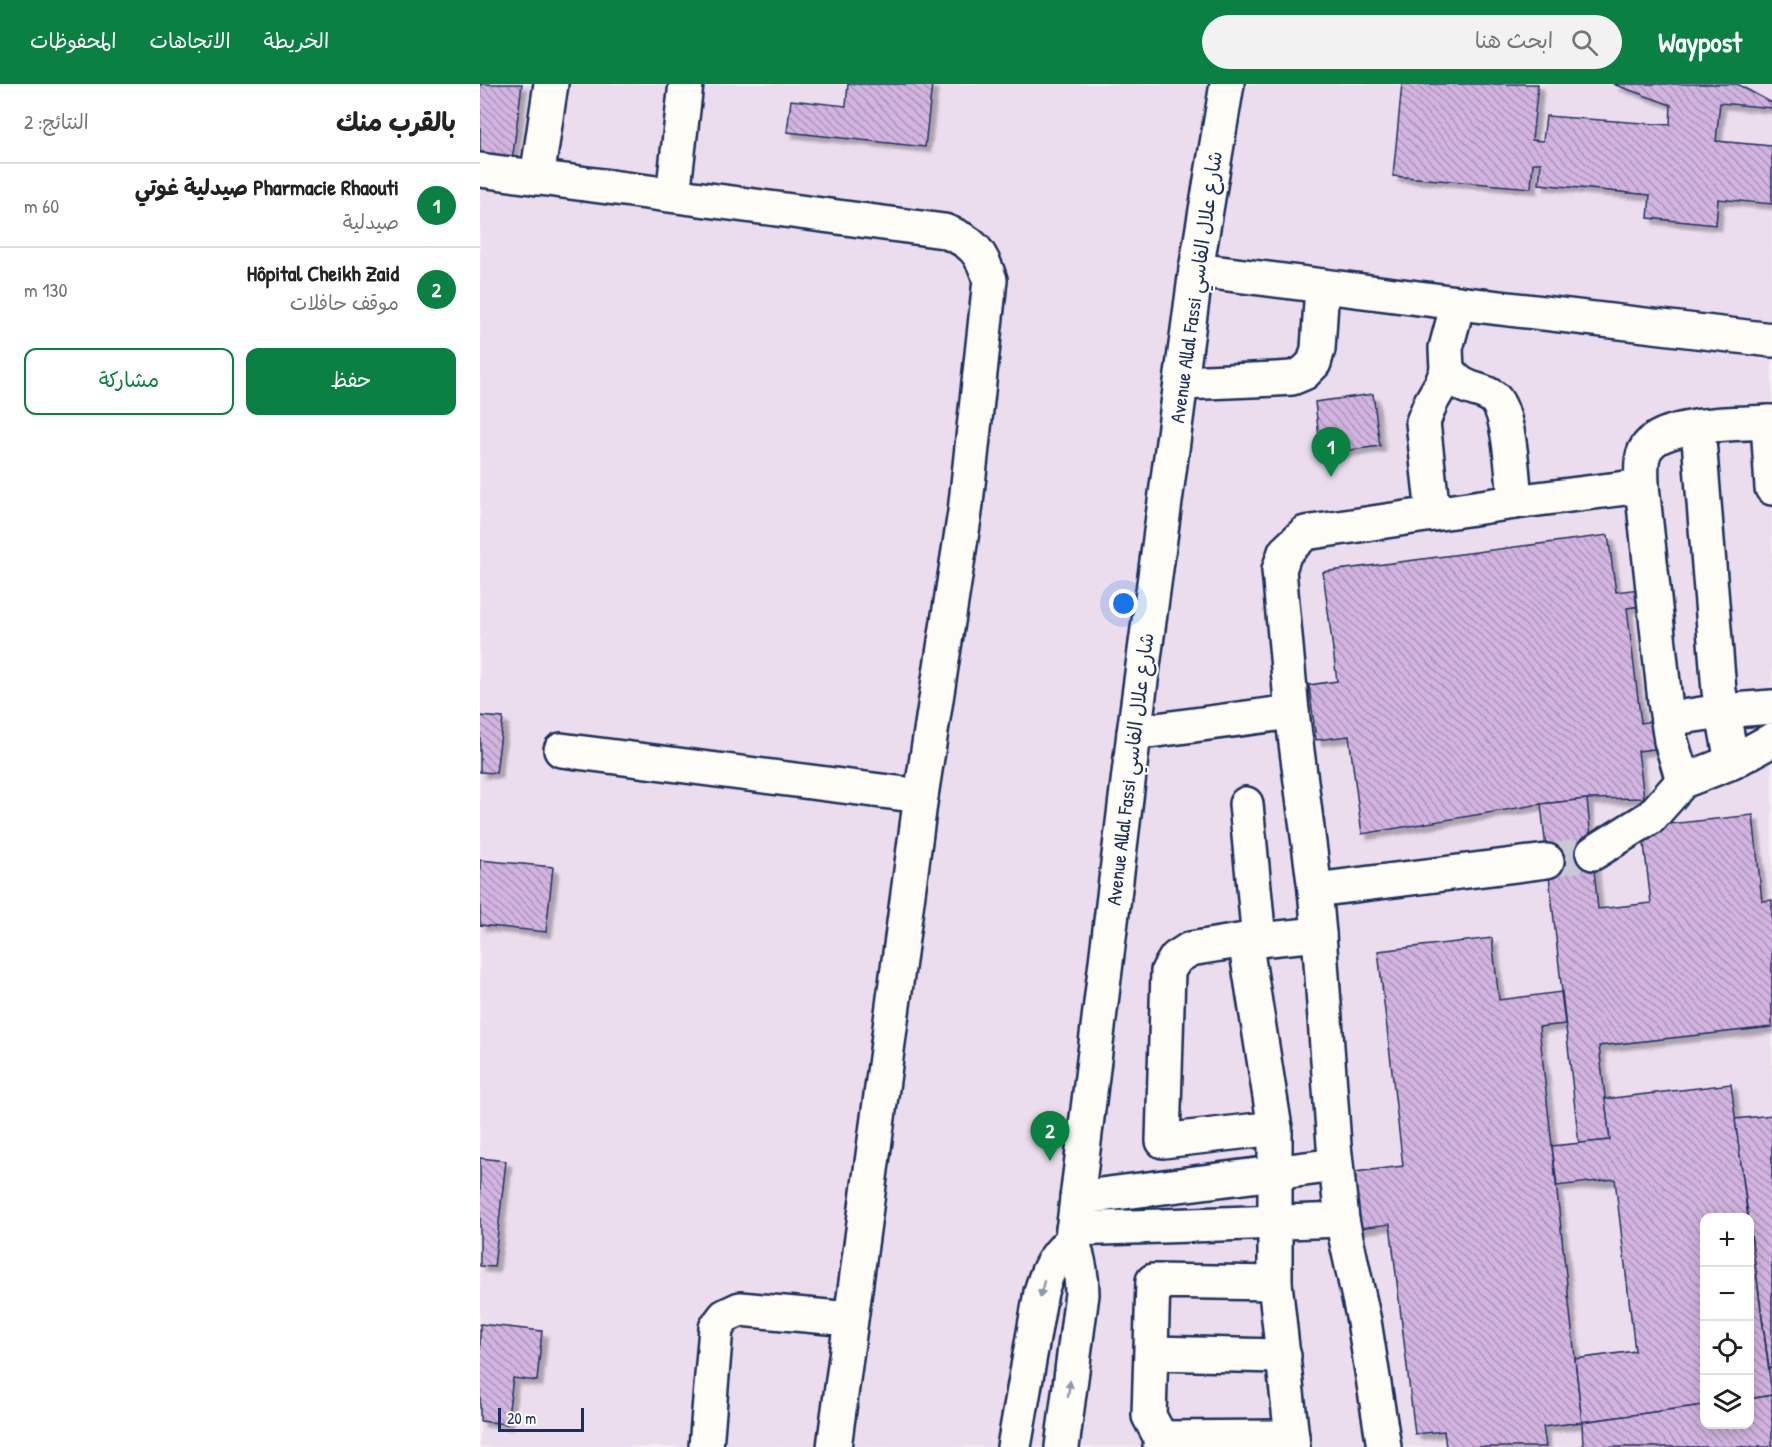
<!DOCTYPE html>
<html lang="ar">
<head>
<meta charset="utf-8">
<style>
	:root { --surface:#fff; --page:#f2f2f2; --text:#222; --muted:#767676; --line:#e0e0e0; --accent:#0b8043 }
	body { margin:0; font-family:"Patrick Hand","Playpen Sans Arabic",sans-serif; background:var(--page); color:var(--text); direction:rtl }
	.controls { position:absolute; right:18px; bottom:18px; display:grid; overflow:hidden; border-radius:12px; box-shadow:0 3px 15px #0003 }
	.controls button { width:54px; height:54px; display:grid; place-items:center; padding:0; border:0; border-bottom:2px solid var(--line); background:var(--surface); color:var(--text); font:30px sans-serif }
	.scale { position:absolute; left:18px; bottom:15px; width:86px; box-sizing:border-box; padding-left:6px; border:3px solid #1b2f5e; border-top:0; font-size:16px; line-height:21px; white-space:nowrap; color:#1b2f5e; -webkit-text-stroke:4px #fdfcf7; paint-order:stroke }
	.you { position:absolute; left:644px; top:520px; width:21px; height:21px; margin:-15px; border:4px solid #fff; border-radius:50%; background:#1a73e8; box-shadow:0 0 0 9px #1a73e833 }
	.badge { display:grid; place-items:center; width:39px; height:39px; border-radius:50%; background:var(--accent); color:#fff; font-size:20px; font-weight:700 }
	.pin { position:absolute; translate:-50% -50px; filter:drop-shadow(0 2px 3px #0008) }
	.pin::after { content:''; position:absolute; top:32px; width:21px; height:18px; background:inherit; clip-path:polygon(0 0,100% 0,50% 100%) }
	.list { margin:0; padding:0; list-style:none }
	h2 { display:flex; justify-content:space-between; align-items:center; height:78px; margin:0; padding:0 24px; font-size:26px }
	h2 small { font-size:20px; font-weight:400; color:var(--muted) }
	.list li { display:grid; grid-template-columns:39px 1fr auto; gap:18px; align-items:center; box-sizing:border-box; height:84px; padding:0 24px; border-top:2px solid var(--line) }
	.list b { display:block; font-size:22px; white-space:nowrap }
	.list p { margin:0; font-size:20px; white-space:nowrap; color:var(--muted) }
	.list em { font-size:20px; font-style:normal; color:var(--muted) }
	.actions { display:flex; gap:12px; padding:18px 24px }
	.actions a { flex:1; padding:14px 0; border:2px solid var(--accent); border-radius:12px; text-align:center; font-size:21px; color:var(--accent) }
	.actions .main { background:var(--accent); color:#fff }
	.icon { flex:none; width:33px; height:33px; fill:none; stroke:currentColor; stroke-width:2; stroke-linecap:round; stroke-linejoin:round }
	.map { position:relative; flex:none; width:1292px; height:1363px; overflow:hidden; direction:ltr }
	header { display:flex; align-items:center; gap:36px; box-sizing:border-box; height:84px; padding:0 30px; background:var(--accent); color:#fff }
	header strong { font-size:28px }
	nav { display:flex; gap:33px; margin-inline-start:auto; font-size:21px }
	.search { width:420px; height:54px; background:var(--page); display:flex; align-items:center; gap:15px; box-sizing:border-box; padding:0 21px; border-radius:33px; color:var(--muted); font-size:22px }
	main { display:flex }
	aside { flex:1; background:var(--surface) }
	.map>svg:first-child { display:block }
	.built { fill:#ebdded; fill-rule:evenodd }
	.building { fill:url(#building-back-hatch); stroke:#1b2f5e; stroke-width:1.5; filter:url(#shadow) }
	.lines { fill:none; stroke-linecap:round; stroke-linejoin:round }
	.minor-tunnel { stroke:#c9c8d4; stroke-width:33; stroke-dasharray:33 16; stroke-linecap:butt }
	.minor-casing { stroke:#1b2f5e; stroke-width:38 }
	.minor { stroke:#fdfcf7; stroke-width:33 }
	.oneway { fill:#8c96aa }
	.labels { text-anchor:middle; stroke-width:4.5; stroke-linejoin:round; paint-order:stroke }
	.street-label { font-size:20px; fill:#1b2f5e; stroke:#fdfcf7 }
</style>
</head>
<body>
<header>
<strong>Waypost</strong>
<div class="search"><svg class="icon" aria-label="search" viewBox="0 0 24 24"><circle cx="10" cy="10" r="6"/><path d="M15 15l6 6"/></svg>ابحث هنا</div>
<nav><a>الخريطة</a><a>الاتجاهات</a><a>المحفوظات</a></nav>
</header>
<main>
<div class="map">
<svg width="1292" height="1363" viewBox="0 0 1292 1363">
	<defs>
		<pattern id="building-back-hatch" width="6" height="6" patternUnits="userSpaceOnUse" patternTransform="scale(1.5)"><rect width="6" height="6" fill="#d3b4e0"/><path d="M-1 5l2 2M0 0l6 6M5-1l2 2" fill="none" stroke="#aa93b9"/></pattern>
		<filter id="shadow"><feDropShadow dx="5.5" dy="5.5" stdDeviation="1.5" flood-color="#0004"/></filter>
	</defs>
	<rect width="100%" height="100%" fill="#f5eef2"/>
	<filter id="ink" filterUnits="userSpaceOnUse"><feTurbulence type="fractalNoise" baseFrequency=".0167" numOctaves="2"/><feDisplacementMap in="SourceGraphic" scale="12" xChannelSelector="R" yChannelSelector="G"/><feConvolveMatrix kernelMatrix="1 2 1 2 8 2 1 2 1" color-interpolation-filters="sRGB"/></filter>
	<g filter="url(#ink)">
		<path class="built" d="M0,0H1292V1363H0ZM1224,1134H1270V1340H1224Z"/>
		<g class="building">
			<polygon points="0,0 42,0 31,86 0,82"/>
			<polygon points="368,0 452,0 445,63 307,48 311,16 366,22"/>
			<polygon points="922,0 1058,0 1052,56 1063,57 1066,32 1190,41 1191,21 1133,0 1257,0 1292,19 1292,24 1240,19 1236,57 1292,62 1292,120 1238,115 1236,141 1168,134 1170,111 1059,100 1061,79 1053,79 1051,104 913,92"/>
			<polygon points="893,310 900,362 841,370 835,318"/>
			<polygon points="1128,451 1136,508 1167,504 1169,521 1147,524 1161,639 1187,635 1190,663 1158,667 1164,714 1107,715 1061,720 882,750 869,652 836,656 829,601 857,597 843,488"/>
			<polygon points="0,632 23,634 16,689 0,688"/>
			<polygon points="1107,715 1118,825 1171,819 1162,743 1273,731 1282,817 1292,816 1292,943 1119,962 1130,1056 1099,1060 1061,720"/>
			<polygon points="0,776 73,783 66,848 0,841"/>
			<polygon points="1012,854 1019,916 1081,908 1085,940 1059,943 1102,1338 1063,1343 1066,1363 966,1363 964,1347 935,1350 910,1140 865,1146 859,1090 923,1082 898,867"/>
			<polygon points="1251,1000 1268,1134 1224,1134 1224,1321 1102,1338 1095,1275 1155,1267 1135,1095 1077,1102 1072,1062 1130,1056 1125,1015"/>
			<polygon points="1292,1031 1292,1284 1289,1284 1255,1035"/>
			<polygon points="0,1074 26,1077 14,1183 0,1182"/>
			<polygon points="1270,1142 1292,1311 1270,1315"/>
			<polygon points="0,1240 62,1247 57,1297 33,1294 27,1340 0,1337"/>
			<polygon points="1292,1311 1292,1363 1103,1363 1102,1338 1224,1321 1224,1340 1270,1340 1270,1315"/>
		</g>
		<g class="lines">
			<polyline class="minor-tunnel" points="1067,777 1113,769"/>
			<defs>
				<g id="minor">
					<path d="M0,86L464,147C492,157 501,167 510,196L485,428L441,712L354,1363"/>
					<polyline points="57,94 71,0"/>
					<polyline points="193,111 206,0"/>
					<polyline points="716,186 978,219 1292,256"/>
					<polyline points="702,299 796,295 812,294 824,289 834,279 838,265 842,202"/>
					<polyline points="1288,338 1292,404"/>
					<polyline points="1218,343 1239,607 1252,678"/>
					<path d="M1162,402C1162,389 1159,371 1169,361C1188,338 1262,340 1292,338"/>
					<polyline points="1035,418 1162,402 1185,617 1191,657 1203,697"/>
					<path d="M953,430L1035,418C1033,395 1030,329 1014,314C1006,307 997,307 988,303C979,300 973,293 967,286"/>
					<polyline points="1188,635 1242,627 1292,623"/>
					<polyline points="654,649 812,628"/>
					<polyline points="81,666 441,712"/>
					<polyline points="766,720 779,856"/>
					<polyline points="1113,769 1171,733 1203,697 1252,678 1292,656"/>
					<polyline points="835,806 1067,777"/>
					<polyline points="839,850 835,806 812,628 799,486 805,468 825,449 953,430 943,338 951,318 962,299 967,286 966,264 978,219"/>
					<polyline points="765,856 795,1044 795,1199 813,1363"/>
					<polyline points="795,1044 683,1057 688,887 696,874 710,865 765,856 779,856 839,850 854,1061 862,1136 884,1237 904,1363"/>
					<polyline points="597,1114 856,1081"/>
					<polyline points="593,1145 862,1136"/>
					<polyline points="672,1269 804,1272"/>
					<polyline points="681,1354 812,1353"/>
					<polyline points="226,1363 236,1244 245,1232 260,1225 370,1235"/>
					<path d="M534,1363L561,1208C568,1184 574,1173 592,1156"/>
					<path d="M582,1363L602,1210C602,1191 599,1175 592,1156L654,649L716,186L747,0"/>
					<polyline points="680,1363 681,1354 669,1332 673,1197 795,1199"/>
				</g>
			</defs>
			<use href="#minor" class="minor-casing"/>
			<use href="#minor" class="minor"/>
		</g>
		<defs><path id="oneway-solid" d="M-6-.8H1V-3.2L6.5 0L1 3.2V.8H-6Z" transform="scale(1.5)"/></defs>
		<g class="oneway">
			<use href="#oneway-solid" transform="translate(562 1205) rotate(104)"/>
			<use href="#oneway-solid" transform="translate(589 1305) rotate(-82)"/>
		</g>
	</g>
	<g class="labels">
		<g class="street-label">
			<text transform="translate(716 203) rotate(-82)" y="7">Avenue Allal Fassi شارع علال الفاسي</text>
			<text transform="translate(650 685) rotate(-83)" y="7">Avenue Allal Fassi شارع علال الفاسي</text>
		</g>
	</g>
</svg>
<div class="controls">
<button>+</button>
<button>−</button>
<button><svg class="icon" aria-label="locate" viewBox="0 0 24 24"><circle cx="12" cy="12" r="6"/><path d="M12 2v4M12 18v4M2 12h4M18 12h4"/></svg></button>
<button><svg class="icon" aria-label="layers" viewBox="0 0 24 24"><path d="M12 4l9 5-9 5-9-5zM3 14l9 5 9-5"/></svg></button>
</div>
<div class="scale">20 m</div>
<div class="you"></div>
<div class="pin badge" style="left:851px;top:393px">1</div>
<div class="pin badge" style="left:570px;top:1077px">2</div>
</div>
<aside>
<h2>بالقرب منك<small>النتائج: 2</small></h2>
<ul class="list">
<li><span class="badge">1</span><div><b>Pharmacie Rhaouti صيدلية غوتي</b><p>صيدلية</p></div><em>60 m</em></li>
<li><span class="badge">2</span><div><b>Hôpital Cheikh Zaid</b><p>موقف حافلات</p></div><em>130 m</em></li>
</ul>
<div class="actions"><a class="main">حفظ</a><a>مشاركة</a></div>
</aside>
</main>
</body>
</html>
